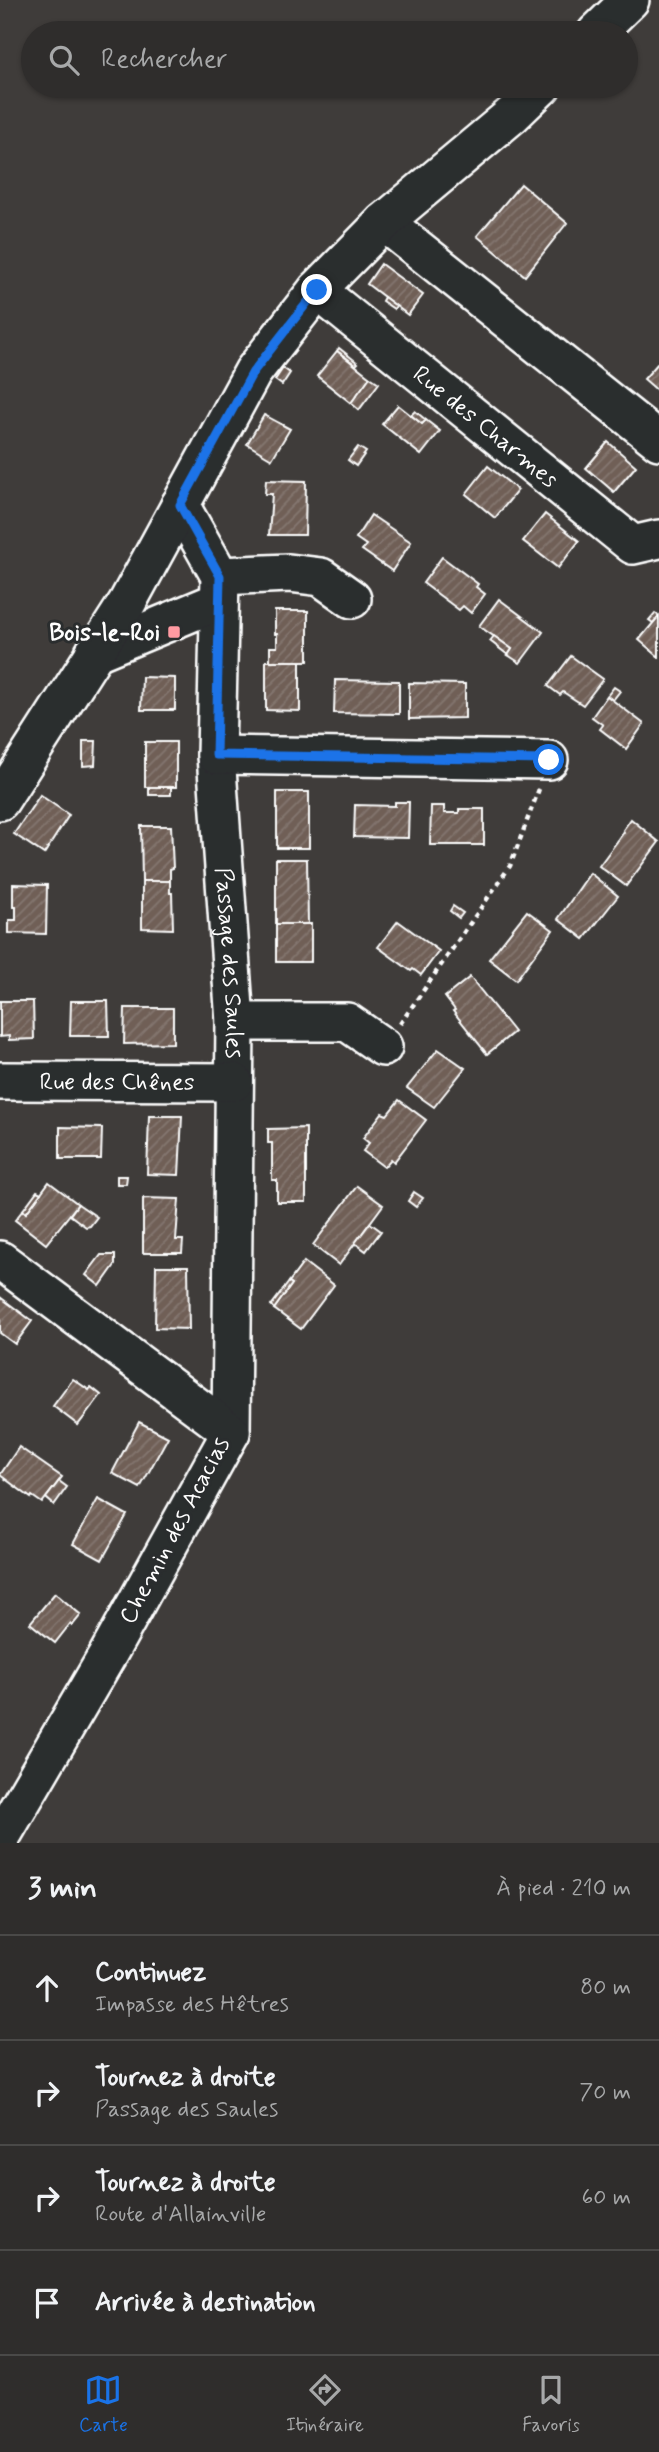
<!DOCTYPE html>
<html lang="fr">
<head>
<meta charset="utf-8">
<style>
	:root { --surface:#2f2d2c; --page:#373534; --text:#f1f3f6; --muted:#a7a8a9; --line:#4a4948; --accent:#1a73e8 }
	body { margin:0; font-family:Mynerve,sans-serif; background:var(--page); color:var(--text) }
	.stop { position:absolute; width:21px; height:21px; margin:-16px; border:5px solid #1a73e8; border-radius:50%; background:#fff }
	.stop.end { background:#1a73e8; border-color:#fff; box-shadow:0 2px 7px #0008 }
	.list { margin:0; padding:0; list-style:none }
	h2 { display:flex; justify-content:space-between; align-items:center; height:91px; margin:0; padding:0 28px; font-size:30px }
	h2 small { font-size:23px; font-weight:400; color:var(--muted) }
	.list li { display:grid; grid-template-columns:46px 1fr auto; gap:21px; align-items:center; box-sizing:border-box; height:105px; padding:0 28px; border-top:2px solid var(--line) }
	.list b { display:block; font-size:26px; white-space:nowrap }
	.list p { margin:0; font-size:23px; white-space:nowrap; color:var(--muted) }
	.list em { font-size:23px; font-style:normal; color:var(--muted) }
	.icon { flex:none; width:38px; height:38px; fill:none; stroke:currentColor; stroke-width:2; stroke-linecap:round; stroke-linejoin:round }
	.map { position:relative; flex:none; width:659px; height:1843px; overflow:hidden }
	.search { position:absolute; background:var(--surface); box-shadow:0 2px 5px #0004; left:21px; right:21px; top:21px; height:77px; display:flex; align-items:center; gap:18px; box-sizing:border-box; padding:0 24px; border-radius:38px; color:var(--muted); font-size:26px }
	.sheet { height:511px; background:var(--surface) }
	nav { display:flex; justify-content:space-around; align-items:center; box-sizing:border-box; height:98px; border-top:2px solid var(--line); background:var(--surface); font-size:19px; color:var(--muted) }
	nav a { display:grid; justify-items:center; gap:4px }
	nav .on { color:var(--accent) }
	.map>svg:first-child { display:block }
	.building { fill:url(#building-hatch); stroke:#fff; stroke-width:2 }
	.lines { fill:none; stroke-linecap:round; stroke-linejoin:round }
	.minor-casing { stroke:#fff; stroke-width:42 }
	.path { stroke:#fff; stroke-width:4.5; stroke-dasharray:5 5; stroke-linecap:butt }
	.minor { stroke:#2a2d2e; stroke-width:37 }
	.route { stroke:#1a73e8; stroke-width:9 }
	.poi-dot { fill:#ff9aa2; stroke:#2a2d2e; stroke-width:2.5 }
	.labels { text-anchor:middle; stroke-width:6; stroke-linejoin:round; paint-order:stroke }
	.street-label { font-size:24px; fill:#fff; stroke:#2a2d2e }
	.poi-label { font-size:24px; font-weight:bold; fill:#fff; stroke:#2a2d2e; text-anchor:end }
</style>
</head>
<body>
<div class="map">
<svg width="659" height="1843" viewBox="0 0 659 1843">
	<defs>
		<pattern id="building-hatch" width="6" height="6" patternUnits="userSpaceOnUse" patternTransform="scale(1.75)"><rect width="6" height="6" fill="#6f5f57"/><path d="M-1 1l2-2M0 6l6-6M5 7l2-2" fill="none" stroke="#857770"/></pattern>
	</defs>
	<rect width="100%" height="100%" fill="#3f3c3a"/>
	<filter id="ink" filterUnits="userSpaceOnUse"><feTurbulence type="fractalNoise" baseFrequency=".0143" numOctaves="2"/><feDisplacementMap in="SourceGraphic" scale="14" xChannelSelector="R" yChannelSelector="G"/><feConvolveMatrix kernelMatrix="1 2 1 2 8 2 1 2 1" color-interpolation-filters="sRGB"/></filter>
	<g filter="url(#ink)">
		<g class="building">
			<polygon points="521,184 567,223 525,276 477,236"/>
			<polygon points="381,264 423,295 408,315 367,284"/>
			<polygon points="384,297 396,306 394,309 382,301"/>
			<polygon points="339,348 358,363 356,365 337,351"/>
			<polygon points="337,351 370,377 351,403 317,376"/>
			<polygon points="659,362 659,392 644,379"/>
			<polygon points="283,368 290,373 282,385 275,380"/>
			<polygon points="370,377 379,383 359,410 351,403"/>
			<polygon points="398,405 422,424 426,420 440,431 421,455 382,424"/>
			<polygon points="415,411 426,420 422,424 411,415"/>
			<polygon points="264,415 290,429 272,459 247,444"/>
			<polygon points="608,442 636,466 614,492 586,468"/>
			<polygon points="358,447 366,452 356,466 348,460"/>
			<polygon points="488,466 518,490 495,518 466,494"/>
			<polygon points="266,480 306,481 305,535 269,535 272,494 265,494"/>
			<polygon points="545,514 579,541 558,568 523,541"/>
			<polygon points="371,515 411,542 392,571 362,550 366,545 356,538"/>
			<polygon points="442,557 478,584 476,587 485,594 471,613 463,606 459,610 423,583"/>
			<polygon points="499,599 543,632 520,663 508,655 512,649 479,626"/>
			<polygon points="275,611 308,611 308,661 270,661 270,647 277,647 277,634 275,634"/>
			<polygon points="655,613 659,616 653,623 649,620"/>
			<polygon points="659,616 659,657 639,640"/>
			<polygon points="494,636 512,649 508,655 490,641"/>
			<polygon points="571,656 603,679 583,705 563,692 560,695 548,686"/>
			<polygon points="266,661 300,661 300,711 266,710"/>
			<polygon points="142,677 175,678 175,710 141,710"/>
			<polygon points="335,680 399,681 399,714 334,713"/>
			<polygon points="409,683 465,684 465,718 409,719"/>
			<polygon points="614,687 620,691 613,700 607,696"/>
			<polygon points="607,696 644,724 626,749 600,729 603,725 592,717"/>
			<polygon points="83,741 96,741 95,765 83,766"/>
			<rect x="145" y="742" width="31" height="45"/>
			<rect x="149" y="787" width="22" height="8"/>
			<rect x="277" y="792" width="32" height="56"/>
			<polygon points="40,795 69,815 44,854 14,834"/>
			<polygon points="395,802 409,802 408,838 354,837 355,805 395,806"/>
			<polygon points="431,806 444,806 444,813 459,813 459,809 484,809 484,845 430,845"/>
			<polygon points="631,819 659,842 626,886 599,866 624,832 623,830"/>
			<polygon points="141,826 171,826 173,868 170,869 170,881 142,881"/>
			<polygon points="276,859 307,859 308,925 276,924"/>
			<polygon points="590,873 618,896 584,939 558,919"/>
			<polygon points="142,881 170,881 170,893 172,893 173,929 142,928"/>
			<polygon points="13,884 47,885 46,934 9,933 9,920 16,920 16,907 13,907"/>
			<polygon points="453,906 463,913 459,918 450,911"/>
			<polygon points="527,911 553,930 516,980 489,959"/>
			<polygon points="398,921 439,951 421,975 413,969 411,971 378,947"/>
			<rect x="276" y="924" width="35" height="38"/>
			<polygon points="470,977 514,1032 487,1054 453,1011 455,1010 445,997"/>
			<polygon points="0,1001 33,1001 34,1039 9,1040 9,1036 0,1037"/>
			<polygon points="71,1001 108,1001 109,1036 70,1036"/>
			<polygon points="125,1008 173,1008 173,1043 124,1044"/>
			<polygon points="438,1049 465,1068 434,1107 407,1088"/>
			<polygon points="399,1100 426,1120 394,1162 391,1159 384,1167 363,1151 369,1143 363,1138 382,1113 387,1115"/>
			<polygon points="149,1116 182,1116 179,1175 147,1174"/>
			<polygon points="60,1127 102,1128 101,1159 60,1159"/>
			<polygon points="306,1128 306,1202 277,1202 277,1180 272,1180 272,1143 268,1143 268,1129"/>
			<polygon points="117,1176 127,1176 126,1184 117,1184"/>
			<polygon points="49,1182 78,1204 46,1244 15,1220 23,1210 26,1213"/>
			<polygon points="357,1186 383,1205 339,1265 313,1245"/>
			<polygon points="37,1191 41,1193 26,1213 23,1210"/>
			<polygon points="414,1192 423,1198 416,1207 408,1201"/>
			<polygon points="143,1198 179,1199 176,1240 183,1240 182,1253 143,1253"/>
			<polygon points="78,1204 97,1217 90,1226 86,1227 70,1215"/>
			<polygon points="370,1223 381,1231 366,1251 355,1243"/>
			<polygon points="101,1255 115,1255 115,1265 100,1286 86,1275"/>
			<polygon points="304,1262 334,1285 301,1329 274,1309 292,1284 289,1282"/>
			<polygon points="156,1266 188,1266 189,1329 155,1328"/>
			<polygon points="289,1282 292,1284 274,1309 271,1306"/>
			<polygon points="0,1297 32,1321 15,1344 0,1333"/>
			<polygon points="73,1379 89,1390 91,1387 101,1395 78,1425 53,1406"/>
			<polygon points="139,1422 168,1437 140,1488 112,1473"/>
			<polygon points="19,1447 62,1477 42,1503 32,1496 31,1498 0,1475"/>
			<polygon points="59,1481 67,1487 54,1505 46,1498"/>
			<polygon points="98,1499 127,1515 102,1560 73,1544"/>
			<polygon points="55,1593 81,1615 72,1626 70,1624 55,1643 30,1623"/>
		</g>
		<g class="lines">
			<defs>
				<g id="minor">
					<polyline points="596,33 630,0"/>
					<polyline points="384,222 659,441"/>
					<path id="s1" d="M317,290L633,545L659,539"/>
					<path id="s2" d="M180,505L220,576L216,755L235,1022L231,1432"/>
					<polyline points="220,576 289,573 321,577 352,599"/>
					<polyline points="94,653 219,601"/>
					<polyline points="216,755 549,760"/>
					<polyline points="0,801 127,603 253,372 317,290 384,222 512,115 542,86"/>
					<polyline points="235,1022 347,1022 383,1047"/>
					<path id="s3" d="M0,1081L234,1082"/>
					<polyline points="0,1260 231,1432 107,1656 0,1839"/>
				</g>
			</defs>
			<use href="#minor" class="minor-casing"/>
			<polyline class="path" points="400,1024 510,866 539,789"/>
			<use href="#minor" class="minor"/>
		</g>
	</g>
	<g class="lines" filter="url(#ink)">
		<polyline class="route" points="317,290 253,372 180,505 220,576 216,755 549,760"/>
	</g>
	<rect class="poi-dot" x="167" y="625" width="14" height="14" rx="3.5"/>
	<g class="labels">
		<g class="street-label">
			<text dy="8" stroke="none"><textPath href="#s1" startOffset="217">Rue des Charmes</textPath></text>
			<text dy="8" stroke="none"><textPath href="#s2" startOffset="469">Passage des Saules</textPath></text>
			<text dy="8" stroke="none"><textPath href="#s3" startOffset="117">Rue des Chênes</textPath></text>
			<text transform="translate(174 1530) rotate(-62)" y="8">Chemin des Acacias</text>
		</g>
		<g class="poi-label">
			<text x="160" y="640">Bois-le-Roi</text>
		</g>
	</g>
</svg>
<div class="stop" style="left:549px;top:760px"></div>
<div class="stop end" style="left:317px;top:290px"></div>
<div class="search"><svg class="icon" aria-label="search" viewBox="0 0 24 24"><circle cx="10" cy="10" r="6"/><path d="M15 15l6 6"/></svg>Rechercher</div>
</div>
<section class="sheet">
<h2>3 min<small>À pied · 210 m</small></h2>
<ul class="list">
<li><svg class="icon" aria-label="ahead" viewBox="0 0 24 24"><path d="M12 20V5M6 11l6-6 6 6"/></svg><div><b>Continuez</b><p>Impasse des Hêtres</p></div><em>80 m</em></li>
<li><svg class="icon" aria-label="right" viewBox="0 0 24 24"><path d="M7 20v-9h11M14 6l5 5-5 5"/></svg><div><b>Tournez à droite</b><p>Passage des Saules</p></div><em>70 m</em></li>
<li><svg class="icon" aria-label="right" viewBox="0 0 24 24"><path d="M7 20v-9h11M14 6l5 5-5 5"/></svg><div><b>Tournez à droite</b><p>Route d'Allainville</p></div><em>60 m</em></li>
<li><svg class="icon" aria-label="arrive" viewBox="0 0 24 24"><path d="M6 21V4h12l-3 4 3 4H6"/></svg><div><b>Arrivée à destination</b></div></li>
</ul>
</section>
<nav>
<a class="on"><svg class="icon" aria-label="map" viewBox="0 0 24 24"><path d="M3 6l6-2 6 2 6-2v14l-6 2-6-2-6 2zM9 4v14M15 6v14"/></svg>Carte</a>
<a><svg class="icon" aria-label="directions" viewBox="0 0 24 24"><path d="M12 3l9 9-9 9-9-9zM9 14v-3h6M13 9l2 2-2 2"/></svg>Itinéraire</a>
<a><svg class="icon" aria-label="saved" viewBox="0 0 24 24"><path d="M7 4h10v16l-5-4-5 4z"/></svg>Favoris</a>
</nav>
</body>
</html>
